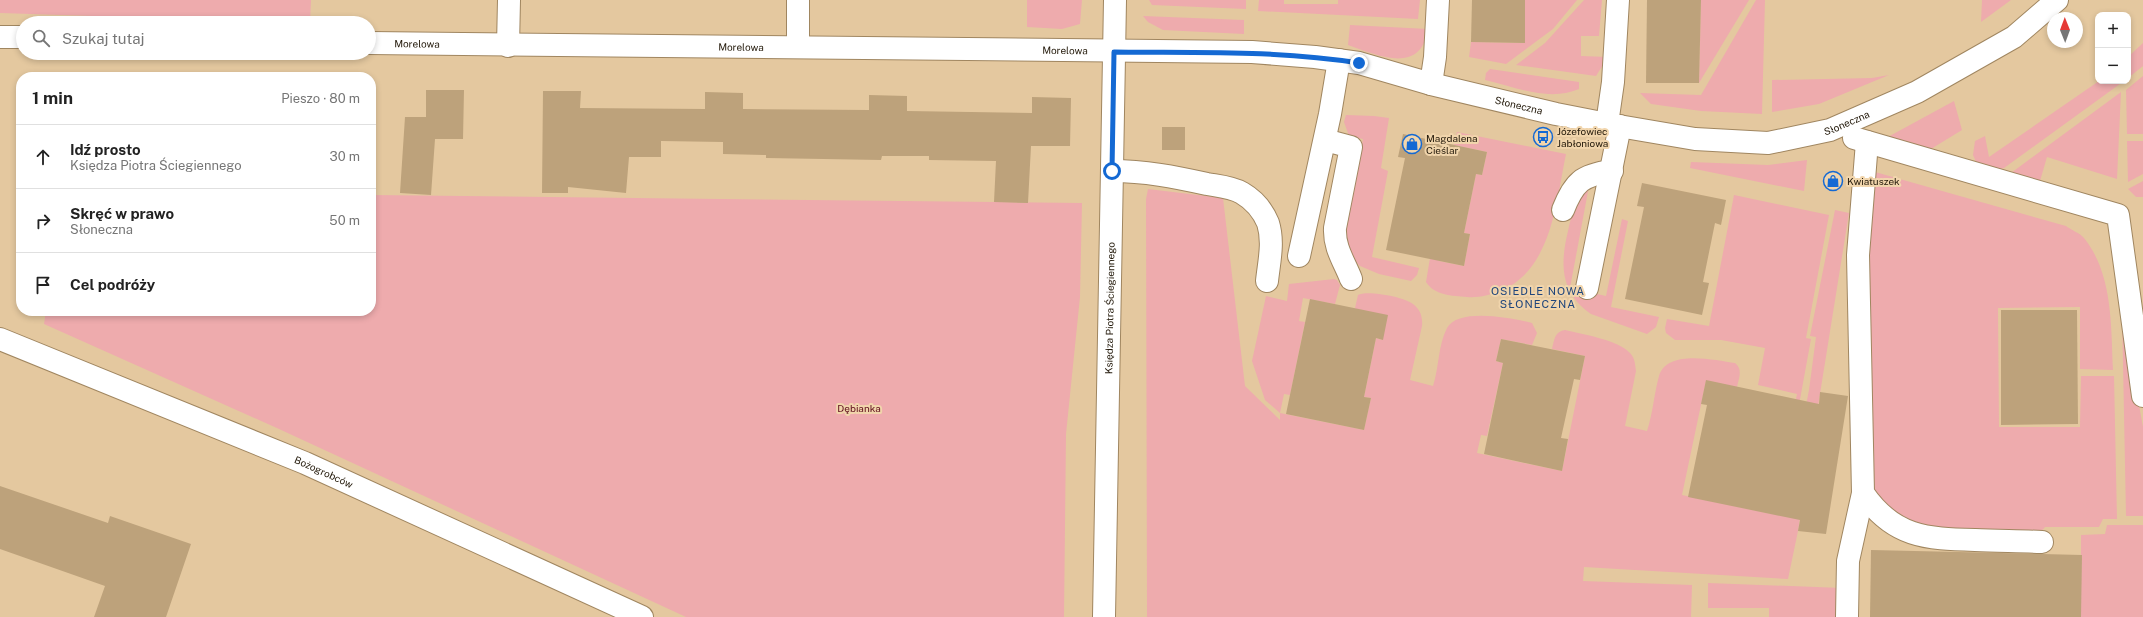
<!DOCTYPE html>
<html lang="pl">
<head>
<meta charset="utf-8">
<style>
	:root { --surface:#fff; --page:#f6f6f6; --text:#222; --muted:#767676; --line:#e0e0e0 }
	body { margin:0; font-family:"Public Sans",sans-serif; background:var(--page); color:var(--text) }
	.controls { position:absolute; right:12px; top:12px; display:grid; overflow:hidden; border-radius:8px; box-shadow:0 2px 6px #0003 }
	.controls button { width:36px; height:36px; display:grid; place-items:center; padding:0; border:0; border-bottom:1px solid var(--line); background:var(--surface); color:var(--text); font:20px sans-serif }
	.compass { position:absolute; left:2047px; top:12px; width:36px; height:36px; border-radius:50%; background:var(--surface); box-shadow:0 2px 6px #0003; rotate:359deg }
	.stop { position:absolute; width:12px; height:12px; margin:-9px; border:3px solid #1469d3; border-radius:50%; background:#fff }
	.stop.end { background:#1469d3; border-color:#fff; box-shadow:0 1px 4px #0008 }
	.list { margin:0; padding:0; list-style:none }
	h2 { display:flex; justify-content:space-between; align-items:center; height:52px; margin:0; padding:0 16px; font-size:17px }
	h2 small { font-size:13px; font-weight:400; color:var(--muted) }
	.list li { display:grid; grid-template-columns:26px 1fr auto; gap:12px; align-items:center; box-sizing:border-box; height:64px; padding:0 16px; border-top:1px solid var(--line) }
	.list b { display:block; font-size:15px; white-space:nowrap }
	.list p { margin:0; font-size:13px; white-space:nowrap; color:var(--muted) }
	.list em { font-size:13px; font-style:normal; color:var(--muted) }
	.icon { flex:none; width:22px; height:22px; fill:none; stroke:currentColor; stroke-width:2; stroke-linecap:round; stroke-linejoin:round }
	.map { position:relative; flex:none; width:2143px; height:617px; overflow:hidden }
	.search { position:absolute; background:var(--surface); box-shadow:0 2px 6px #0003; left:16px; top:16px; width:360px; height:44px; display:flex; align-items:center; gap:10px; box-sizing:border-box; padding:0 14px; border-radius:22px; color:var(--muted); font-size:15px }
	.panel { position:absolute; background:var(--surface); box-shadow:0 2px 6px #0003; left:16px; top:72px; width:360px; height:244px; border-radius:16px }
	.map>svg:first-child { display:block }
	.green { fill:#eeabad }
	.building { fill:#bda27b }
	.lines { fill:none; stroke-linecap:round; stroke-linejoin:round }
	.minor-casing { stroke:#a08660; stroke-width:24 }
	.minor { stroke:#fff; stroke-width:22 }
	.route { stroke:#1469d3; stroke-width:5 }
	.labels { text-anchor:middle; stroke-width:4; stroke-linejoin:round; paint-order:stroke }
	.street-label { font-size:10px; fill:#221809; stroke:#f1d5ac }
	.poi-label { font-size:10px; fill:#221809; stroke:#f1d5ac; text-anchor:start }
	.park-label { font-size:10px; fill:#5e0d1c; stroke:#f1d5ac }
	.neighbourhood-label { font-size:11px; letter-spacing:1px; fill:#20467b; stroke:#f1d5ac }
</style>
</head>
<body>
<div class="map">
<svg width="2143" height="617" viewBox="0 0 2143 617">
	<rect width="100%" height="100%" fill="#e4c89f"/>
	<g class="green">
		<polygon points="0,0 311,0 310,23 0,13"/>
		<polygon points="1027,0 1082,0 1080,24 1062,29 1027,27"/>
		<polygon points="1149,0 1246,0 1246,9 1152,5"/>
		<polygon points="1259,0 1284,0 1284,4 1338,4 1338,0 1420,0 1418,19 1258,11"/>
		<polygon points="1525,0 1577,0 1553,29 1506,64 1469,57 1471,42 1525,43"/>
		<polygon points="1584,0 1602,0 1599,36 1581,36 1581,56 1608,57 1596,76 1516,65 1545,43"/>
		<polygon points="1701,0 1749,0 1699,83"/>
		<polygon points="1756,0 1765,0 1762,114 1701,111 1651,104 1640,93 1701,95"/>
		<polygon points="1982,0 2011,0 1981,22"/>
		<polygon points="1143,16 1244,20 1244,34 1163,30 1148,22"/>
		<path d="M1350,25L1428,29C1421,75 1379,56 1348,45Z"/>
		<polygon points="2143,43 2143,66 2128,78 2128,57"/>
		<path d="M1490,69L1579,82V89C1549,102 1515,87 1485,80L1486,73Z"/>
		<polygon points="1889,75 1819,104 1772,112 1772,80 1872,78"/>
		<polygon points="2143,76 2143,134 2127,134 2126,90"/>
		<polygon points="2099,81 2124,81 2004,168 1994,171 1977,164 1973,155 1975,141 1985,136 1989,157"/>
		<polygon points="2121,92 2117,179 2047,157 2040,181 2011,173"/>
		<polygon points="1954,101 1962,130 1926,152 1886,138"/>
		<polygon points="1346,115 1374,116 1389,118 1381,168 1388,171 1372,257 1419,268 1417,275 1411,281 1379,274 1360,266 1354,260 1343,237 1363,139 1349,136 1344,122"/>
		<path d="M1457,132L1566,154C1556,202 1552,270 1500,291C1489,295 1479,298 1467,297C1452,296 1434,295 1426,282L1431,252L1439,261L1464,266L1470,234L1464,233L1476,174L1482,175L1487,152L1454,145Z"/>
		<polygon points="2127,141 2143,141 2143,174 2128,182"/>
		<polygon points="1807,160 1804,191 1690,168 1691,162 1768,165"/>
		<path d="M1868,170L2066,226C2071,230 2080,233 2084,238C2113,274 2111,326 2113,370L2080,369V307L1998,308L1999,427H2080L2081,376H2114L2117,519H2103L2099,527H2045L2039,534L1917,529L1874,501L1863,252Z"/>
		<polygon points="2143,181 2143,197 2136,197 2128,189"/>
		<path d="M1589,186L1570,288L1606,296L1622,219L1628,221L1611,307L1659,317L1656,327L1647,334L1591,314C1560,293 1560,264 1568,231C1570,222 1572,212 1576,204C1579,197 1585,192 1589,186Z"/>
		<path d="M1148,189L1223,198L1245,386L1280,420V413L1265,400L1252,361L1266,296L1287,301L1289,284L1334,279L1337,280L1340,285L1335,304L1303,298L1299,321L1305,322L1290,395L1284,394L1280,413L1364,430L1371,398L1364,397L1376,338L1382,340L1355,308L1358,295C1367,290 1404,297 1413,304C1420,309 1423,317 1422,326L1410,380L1433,386C1439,368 1438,345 1447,328C1458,307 1513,318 1532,323L1537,333L1532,345L1501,339L1496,361L1503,363L1487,436L1481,435L1477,453L1562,471L1585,356L1552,349C1554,340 1555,331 1565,330C1581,334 1619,340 1630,353C1635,358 1635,364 1636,371L1625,426L1647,431C1653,413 1654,394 1659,376C1667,349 1714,360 1735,363C1743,369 1739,378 1737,387L1706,381L1682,495L1772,514L1797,394L1758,385L1765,348L1721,340H1675L1666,333L1665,328L1667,319L1709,326L1734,195L1829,215L1806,338L1811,339L1779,515L1784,516L1809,390L1816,337L1810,336L1835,210L1849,213L1798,531L1788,579L1584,567L1583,581L1692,585L1691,617H1147L1146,199Z"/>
		<polygon points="371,195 1082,203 1080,297 1066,434 1064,617 686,617 279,429 44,324 46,311 371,311"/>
		<polygon points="2122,312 2143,427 2143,516 2126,516"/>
		<polygon points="2107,525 2143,525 2143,617 2081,617 2081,535 2105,534"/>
		<polygon points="1708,583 1842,588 1842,617 1769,617 1769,608 1708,608"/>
	</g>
	<g class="building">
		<polygon points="1472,0 1525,0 1525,43 1471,42"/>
		<polygon points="1647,0 1701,0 1699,83 1646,83"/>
		<polygon points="426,90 464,90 463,139 435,139 431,195 400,193 405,117 426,117"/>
		<polygon points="543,91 581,91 580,108 705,109 705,92 743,93 743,109 869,110 869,95 907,96 907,111 1032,113 1032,97 1071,98 1070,146 1031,146 1028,203 994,202 996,161 929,160 929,156 882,156 881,160 766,158 766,155 723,154 723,142 661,141 661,157 629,157 626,193 568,187 568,193 542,193"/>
		<rect x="1162" y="127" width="23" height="23"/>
		<polygon points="1403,134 1487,152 1482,175 1476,174 1464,233 1470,234 1464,266 1386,250 1405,158 1398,157"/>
		<polygon points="1642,183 1726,200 1721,225 1715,223 1703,282 1709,283 1702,315 1625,299 1644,207 1637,206"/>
		<polygon points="1310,299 1388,315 1383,340 1376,338 1364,397 1371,398 1364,430 1286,414"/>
		<polygon points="2001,310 2077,310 2078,424 2001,425"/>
		<polygon points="1501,339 1585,356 1580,380 1574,379 1561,438 1568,439 1562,471 1484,454 1503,363 1496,361"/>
		<polygon points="1706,380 1819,404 1820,392 1848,396 1826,534 1798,531 1800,520 1688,497 1707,405 1701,404"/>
		<polygon points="0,486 108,523 110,516 191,544 166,617 94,617 105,586 0,549"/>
		<polygon points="1871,550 2082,555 2081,617 1870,617"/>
	</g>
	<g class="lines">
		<defs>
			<g id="minor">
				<polyline points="0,37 23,37"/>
				<path id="s1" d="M369,43L1252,52L1315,57L1359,63L1431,84L1556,114L1607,124L1695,139L1768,143L1830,130L1917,92L2014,37L2057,0"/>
				<polyline points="508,46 509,0"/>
				<polyline points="798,47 798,0"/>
				<polyline points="1431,84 1435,57 1438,0"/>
				<polyline points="1607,124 1613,82 1618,0"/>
				<polyline points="1854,138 2118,215 2143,396"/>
				<path d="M1325,140L1351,147L1335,228C1334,248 1344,261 1351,279"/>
				<path d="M1867,142L1858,255L1863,493C1893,537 1926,539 1975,540C1997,541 2020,541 2042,542"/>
				<path d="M1112,171C1145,171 1175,177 1207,184C1218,186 1232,187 1242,193C1254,200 1263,211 1268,223C1274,242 1269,262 1267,281"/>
				<path d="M1563,210C1574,182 1582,175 1612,171"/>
				<polyline points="1299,256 1330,114 1339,60"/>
				<polyline points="1587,288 1620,126"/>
				<path id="s2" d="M0,339L305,463L642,617"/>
				<path id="s3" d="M1104,617L1115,0"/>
				<polyline points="1847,617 1848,561 1863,493"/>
			</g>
		</defs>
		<use href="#minor" class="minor-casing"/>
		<use href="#minor" class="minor"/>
	</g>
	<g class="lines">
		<path class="route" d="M1112,171L1114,52C1196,53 1277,50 1359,63"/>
	</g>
	<defs>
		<symbol id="bus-ring" viewBox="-11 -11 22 22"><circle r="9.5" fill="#f1d5ac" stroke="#1469d3" stroke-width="1.5"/><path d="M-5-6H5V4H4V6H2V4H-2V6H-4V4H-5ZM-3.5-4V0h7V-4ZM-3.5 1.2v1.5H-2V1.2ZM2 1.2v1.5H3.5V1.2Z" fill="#1469d3"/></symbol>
		<symbol id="shop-ring" viewBox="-11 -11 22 22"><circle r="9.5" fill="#f1d5ac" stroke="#1469d3" stroke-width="1.5"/><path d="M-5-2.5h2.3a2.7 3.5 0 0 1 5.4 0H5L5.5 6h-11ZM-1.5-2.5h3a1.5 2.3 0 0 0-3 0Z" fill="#1469d3"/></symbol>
	</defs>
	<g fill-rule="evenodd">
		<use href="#bus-ring" x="1532" y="126" width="22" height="22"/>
		<use href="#shop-ring" x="1401" y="133" width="22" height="22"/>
		<use href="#shop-ring" x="1822" y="170" width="22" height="22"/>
	</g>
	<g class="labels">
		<g class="street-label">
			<text dy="4" stroke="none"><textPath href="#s1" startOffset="48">Morelowa</textPath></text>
			<text dy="4" stroke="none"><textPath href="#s1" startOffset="372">Morelowa</textPath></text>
			<text dy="4" stroke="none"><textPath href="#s1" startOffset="696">Morelowa</textPath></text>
			<text dy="4" stroke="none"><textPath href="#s1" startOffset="1156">Słoneczna</textPath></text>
			<text dy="4" stroke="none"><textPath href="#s1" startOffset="1490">Słoneczna</textPath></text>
			<text dy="4" stroke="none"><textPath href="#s3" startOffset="309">Księdza Piotra Ściegiennego</textPath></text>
			<text dy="4" stroke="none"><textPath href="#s2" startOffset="350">Bożogrobców</textPath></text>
		</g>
		<g class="poi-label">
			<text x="1557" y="135">Józefowiec<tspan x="1557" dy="12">Jabłoniowa</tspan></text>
			<text x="1426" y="142">Magdalena<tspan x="1426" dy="12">Cieślar</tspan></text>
			<text x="1847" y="185">Kwiatuszek</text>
		</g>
		<g class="park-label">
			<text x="859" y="412">Dębianka</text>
		</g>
		<g class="neighbourhood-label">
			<text x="1538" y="295">OSIEDLE NOWA<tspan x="1538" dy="13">SŁONECZNA</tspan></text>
		</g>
	</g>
</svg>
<div class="controls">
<button>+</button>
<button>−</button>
</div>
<svg class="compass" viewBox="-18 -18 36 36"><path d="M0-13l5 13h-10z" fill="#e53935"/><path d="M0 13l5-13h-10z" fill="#767676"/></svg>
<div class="stop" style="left:1112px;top:171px"></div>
<div class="stop end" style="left:1359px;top:63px"></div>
<div class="search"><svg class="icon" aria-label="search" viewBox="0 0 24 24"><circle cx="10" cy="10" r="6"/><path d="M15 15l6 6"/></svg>Szukaj tutaj</div>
<section class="panel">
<h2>1 min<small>Pieszo · 80 m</small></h2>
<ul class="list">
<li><svg class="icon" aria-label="ahead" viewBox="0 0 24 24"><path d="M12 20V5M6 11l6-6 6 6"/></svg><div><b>Idź prosto</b><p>Księdza Piotra Ściegiennego</p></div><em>30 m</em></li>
<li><svg class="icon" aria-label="right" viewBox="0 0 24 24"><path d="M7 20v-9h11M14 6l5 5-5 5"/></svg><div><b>Skręć w prawo</b><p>Słoneczna</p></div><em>50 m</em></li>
<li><svg class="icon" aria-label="arrive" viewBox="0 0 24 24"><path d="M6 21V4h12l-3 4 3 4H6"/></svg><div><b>Cel podróży</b></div></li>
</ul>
</section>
</div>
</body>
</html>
